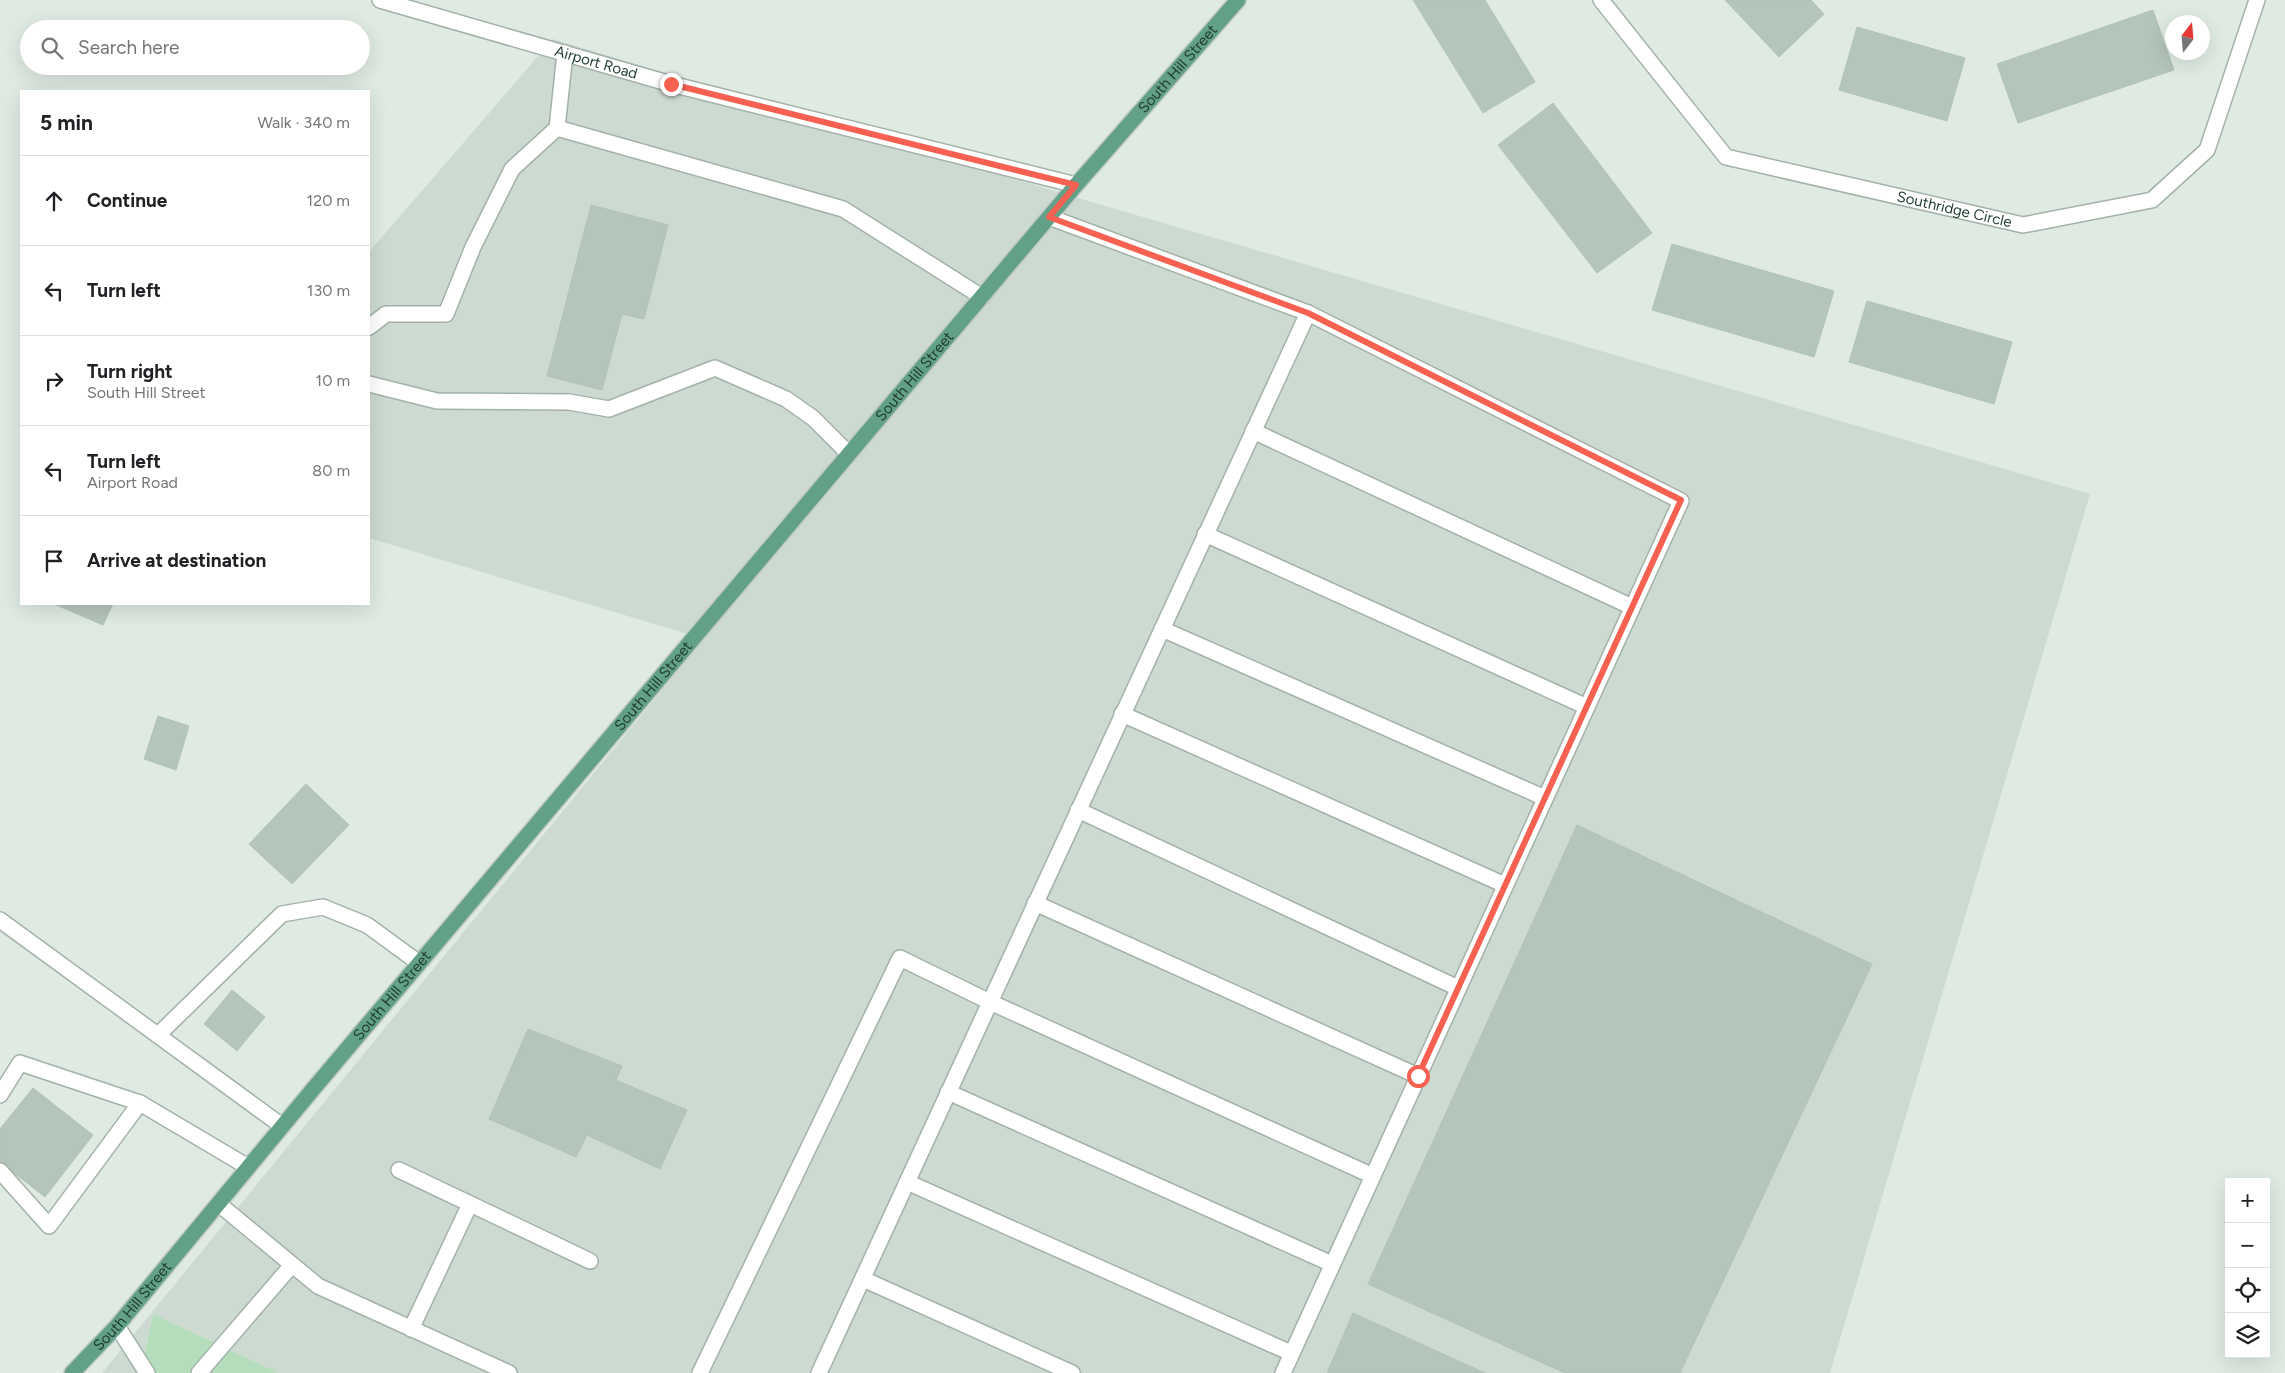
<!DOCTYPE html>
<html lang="en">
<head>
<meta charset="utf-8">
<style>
	:root { --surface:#fff; --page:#f6f6f6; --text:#202124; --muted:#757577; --line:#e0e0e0 }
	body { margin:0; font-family:Figtree,sans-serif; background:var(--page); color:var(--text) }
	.controls { position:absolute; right:15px; bottom:15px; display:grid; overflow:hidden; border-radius:0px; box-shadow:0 5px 20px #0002 }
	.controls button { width:45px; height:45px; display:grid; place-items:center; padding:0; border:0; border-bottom:1px solid var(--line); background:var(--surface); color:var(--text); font:25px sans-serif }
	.compass { position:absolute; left:2165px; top:15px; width:45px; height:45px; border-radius:50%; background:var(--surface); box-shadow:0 5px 20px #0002; rotate:16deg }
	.stop { position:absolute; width:15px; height:15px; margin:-11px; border:4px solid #f66151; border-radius:50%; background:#fff }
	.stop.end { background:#f66151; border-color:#fff; box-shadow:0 1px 5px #0008 }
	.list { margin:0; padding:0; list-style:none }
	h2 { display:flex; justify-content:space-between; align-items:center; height:65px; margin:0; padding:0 20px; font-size:21px }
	h2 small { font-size:16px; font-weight:400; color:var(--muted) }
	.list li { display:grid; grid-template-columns:32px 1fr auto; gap:15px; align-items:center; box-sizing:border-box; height:90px; padding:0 20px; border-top:1px solid var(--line) }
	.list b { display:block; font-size:19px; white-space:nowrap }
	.list p { margin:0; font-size:16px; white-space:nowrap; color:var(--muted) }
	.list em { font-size:16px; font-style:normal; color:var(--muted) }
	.icon { flex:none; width:28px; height:28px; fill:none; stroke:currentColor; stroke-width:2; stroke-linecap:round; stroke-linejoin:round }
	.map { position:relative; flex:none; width:2285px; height:1373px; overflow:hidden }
	.search { position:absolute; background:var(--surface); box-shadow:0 5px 20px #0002; left:20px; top:20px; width:350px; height:55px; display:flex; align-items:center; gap:12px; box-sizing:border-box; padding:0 18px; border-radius:28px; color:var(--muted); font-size:19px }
	.panel { position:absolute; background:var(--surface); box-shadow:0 5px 20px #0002; left:20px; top:90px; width:350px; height:515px; border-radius:0px }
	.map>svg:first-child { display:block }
	.built { fill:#cddad2 }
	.green { fill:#b6ddbb }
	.building { fill:#b4c5bc; stroke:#b1c4b9 }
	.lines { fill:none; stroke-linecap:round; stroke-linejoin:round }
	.service-casing { stroke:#a2b2a9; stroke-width:18 }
	.minor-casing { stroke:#a2b2a9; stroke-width:18 }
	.primary-casing { stroke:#c0c8c5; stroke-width:18 }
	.service { stroke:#fff; stroke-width:15 }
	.minor { stroke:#fff; stroke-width:15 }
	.primary { stroke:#62a187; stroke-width:15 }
	.route { stroke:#f66151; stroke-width:6 }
	.labels { text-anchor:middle; stroke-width:4; stroke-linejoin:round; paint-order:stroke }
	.street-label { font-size:15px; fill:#1f3b2f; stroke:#eff7f2 }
</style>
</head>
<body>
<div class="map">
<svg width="2285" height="1373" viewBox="0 0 2285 1373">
	<rect width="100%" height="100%" fill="#dfeae3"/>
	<polygon class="built" points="553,39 1068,195 2090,494 1830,1373 279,1373 153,1314 141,1373 102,1373 704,639 369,538 369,252"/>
	<polygon class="green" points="153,1314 279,1373 141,1373"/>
	<g class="building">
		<polygon points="1413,0 1485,0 1535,82 1483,113"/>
		<polygon points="1725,0 1811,0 1824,14 1779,57"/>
		<polygon points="2153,10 2174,70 2018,123 1997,64"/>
		<polygon points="1857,27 1965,58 1947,121 1839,90"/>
		<polygon points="1553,103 1652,233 1597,273 1498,145"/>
		<polygon points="591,205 668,225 644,319 622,314 602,390 547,376"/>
		<polygon points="1672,244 1834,291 1814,357 1652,310"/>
		<polygon points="1867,301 2012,342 1994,404 1849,362"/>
		<polygon points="54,604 113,604 103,625"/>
		<polygon points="158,716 189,726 176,770 144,759"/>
		<polygon points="306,784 349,825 292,884 249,844"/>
		<polygon points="1577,825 1872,964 1680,1373 1565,1373 1368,1284"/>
		<polygon points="232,990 265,1017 237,1051 204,1024"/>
		<polygon points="528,1029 622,1066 616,1080 687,1110 660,1169 587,1135 576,1157 489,1119"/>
		<polygon points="33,1088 93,1135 45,1197 0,1162 0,1129"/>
		<polygon points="1353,1313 1485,1373 1327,1373"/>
	</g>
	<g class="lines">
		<defs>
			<g id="service">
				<polyline points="557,128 843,209 982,297"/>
				<polyline points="1049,217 1308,313 1681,501 1283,1373"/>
				<polyline points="369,327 386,314 446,314 473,247 512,169 557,128 565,53"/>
				<polyline points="369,384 437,401 569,402 609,409 715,368 786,399 813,418 849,454"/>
				<polyline points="1253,431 1632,607"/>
				<polyline points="1205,534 1587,707"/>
				<polyline points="1162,629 1545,798"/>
				<polyline points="1122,714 1505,885"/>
				<polyline points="1078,810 1458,988"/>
				<polyline points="1035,903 1418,1076"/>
				<polyline points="0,920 282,1126"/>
				<polyline points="158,1035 282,914 323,907 367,925 419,963"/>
				<polyline points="948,1092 1332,1264"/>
				<polyline points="0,1095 20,1063 140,1103 248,1167"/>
				<polyline points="399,1170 590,1261"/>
				<polyline points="0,1171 49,1226 140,1103"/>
				<polyline points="907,1182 1291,1353"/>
				<polyline points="219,1204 318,1286 509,1373"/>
				<polyline points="863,1279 1072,1373"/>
				<polyline points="411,1329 470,1204"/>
				<polyline points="199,1373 292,1265"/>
				<polyline points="700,1373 900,958 990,1002 1373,1176"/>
				<polyline points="819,1373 1308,313"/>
			</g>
			<g id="minor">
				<path id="s1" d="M380,0L671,84L1076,185"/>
				<path id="s2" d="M1601,0L1726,157L2023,225L2152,200L2207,150L2257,0"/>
				<polyline points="117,1326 147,1373"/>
			</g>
			<g id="primary">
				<path id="s3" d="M72,1373L117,1326L314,1088L1076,185L1238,0"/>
			</g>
		</defs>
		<use href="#service" class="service-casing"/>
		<use href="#minor" class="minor-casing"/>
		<use href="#primary" class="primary-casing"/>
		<use href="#service" class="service"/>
		<use href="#minor" class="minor"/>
		<use href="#primary" class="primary"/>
	</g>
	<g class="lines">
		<polyline class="route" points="671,84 1076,185 1049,217 1308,313 1681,500 1418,1076"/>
	</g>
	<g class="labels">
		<g class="street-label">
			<text dy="5" stroke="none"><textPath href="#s1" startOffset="225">Airport Road</textPath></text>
			<text dy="5" stroke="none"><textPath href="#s3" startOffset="1710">South Hill Street</textPath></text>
			<text dy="5" stroke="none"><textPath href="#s2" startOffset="435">Southridge Circle</textPath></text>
			<text dy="5" stroke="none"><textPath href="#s3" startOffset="1305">South Hill Street</textPath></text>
			<text dy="5" stroke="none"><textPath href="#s3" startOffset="900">South Hill Street</textPath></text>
			<text dy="5" stroke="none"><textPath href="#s3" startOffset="495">South Hill Street</textPath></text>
			<text dy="5" stroke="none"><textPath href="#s3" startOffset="90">South Hill Street</textPath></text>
		</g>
	</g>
</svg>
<div class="controls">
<button>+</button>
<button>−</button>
<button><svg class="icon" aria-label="locate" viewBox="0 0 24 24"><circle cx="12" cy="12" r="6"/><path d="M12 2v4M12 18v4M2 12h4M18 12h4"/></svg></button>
<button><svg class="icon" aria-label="layers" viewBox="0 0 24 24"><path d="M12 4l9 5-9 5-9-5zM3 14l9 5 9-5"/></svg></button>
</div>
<svg class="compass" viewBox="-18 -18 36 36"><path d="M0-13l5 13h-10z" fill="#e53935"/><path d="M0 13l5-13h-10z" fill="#757577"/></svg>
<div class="stop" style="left:1418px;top:1076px"></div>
<div class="stop end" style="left:671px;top:84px"></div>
<div class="search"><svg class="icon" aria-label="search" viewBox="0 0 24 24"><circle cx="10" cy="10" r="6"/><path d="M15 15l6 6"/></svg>Search here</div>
<section class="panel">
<h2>5 min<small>Walk · 340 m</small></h2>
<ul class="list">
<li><svg class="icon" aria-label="ahead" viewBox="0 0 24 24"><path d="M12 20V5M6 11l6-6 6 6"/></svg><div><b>Continue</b></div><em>120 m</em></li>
<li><svg class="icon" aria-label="left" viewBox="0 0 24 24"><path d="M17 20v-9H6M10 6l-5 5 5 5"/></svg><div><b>Turn left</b></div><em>130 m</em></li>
<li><svg class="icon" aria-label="right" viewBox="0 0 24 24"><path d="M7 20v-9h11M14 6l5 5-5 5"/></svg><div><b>Turn right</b><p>South Hill Street</p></div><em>10 m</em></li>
<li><svg class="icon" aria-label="left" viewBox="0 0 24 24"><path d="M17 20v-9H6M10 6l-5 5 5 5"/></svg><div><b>Turn left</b><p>Airport Road</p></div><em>80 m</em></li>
<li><svg class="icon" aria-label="arrive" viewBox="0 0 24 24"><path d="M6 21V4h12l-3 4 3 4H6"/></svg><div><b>Arrive at destination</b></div></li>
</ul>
</section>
</div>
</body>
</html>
